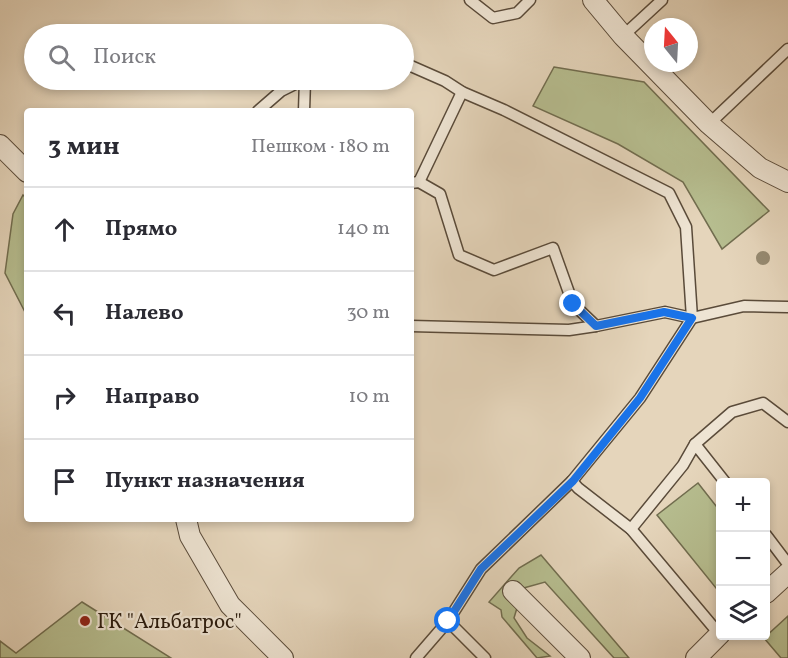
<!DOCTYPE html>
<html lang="ru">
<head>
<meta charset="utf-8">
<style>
	:root { --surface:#fff; --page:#f2f2f3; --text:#2b2b33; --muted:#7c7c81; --line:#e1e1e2 }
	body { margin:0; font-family:Vollkorn,serif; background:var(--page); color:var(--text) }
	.controls { position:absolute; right:18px; bottom:18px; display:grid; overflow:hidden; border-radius:6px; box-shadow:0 3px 9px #0003 }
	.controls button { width:54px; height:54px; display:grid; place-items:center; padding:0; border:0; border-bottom:2px solid var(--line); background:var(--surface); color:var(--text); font:30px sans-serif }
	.compass { position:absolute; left:644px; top:18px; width:54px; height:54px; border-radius:50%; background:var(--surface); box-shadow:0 3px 9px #0003; rotate:342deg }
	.stop { position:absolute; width:18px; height:18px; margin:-14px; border:4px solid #1a73e8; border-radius:50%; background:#fff }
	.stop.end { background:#1a73e8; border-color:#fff; box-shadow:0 2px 6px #0008 }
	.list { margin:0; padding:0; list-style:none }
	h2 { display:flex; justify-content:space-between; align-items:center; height:78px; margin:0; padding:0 24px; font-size:26px }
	h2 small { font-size:20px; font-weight:400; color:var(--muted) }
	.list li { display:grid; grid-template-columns:39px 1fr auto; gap:18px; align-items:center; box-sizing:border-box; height:84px; padding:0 24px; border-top:2px solid var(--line) }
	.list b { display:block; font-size:22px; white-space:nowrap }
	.list em { font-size:20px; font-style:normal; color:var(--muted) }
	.icon { flex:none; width:33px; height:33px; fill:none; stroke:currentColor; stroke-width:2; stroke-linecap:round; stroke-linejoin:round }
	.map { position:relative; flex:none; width:788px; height:658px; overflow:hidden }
	.search { position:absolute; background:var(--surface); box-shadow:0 3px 9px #0003; left:24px; top:24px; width:390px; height:66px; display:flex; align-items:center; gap:15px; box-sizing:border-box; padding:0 21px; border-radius:33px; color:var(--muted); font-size:22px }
	.panel { position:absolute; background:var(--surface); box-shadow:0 3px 9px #0003; left:24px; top:108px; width:390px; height:414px; border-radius:6px }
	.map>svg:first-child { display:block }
	.green { fill:#b6bd8f; stroke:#716d4f; stroke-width:1.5 }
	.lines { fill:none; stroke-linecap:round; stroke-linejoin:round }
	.lane-casing { stroke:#5a4b3a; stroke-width:13 }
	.street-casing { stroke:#5a4b3a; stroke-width:22 }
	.lane { stroke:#eee4d3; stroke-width:10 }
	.street { stroke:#eee4d3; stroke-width:20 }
	.tree { fill:#968a71 }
	.route { stroke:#1a73e8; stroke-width:8 }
	.poi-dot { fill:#8f2418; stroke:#eee4d3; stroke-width:2 }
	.labels { text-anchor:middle; stroke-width:4.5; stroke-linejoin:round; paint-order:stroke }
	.poi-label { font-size:21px; fill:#2c1d0f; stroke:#eee4d3; text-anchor:start }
</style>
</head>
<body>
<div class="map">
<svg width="788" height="658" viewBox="0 0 788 658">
	<rect width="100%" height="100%" fill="#e5d5bb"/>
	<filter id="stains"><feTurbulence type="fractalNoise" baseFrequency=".00333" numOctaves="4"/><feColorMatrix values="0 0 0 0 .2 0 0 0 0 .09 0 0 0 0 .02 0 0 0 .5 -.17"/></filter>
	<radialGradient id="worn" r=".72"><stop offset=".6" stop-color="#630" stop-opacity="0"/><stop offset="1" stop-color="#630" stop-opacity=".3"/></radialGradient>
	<g class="green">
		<polygon points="554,67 644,82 769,211 722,249 683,182 618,144 533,106"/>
		<polygon points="23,195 27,199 27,316 5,273 13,214"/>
		<polygon points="698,483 720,511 720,593 657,515"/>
		<polygon points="541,555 629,658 614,658 545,582 513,591 520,598 514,618 527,638 550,656 537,658 502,617 501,610 489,602 519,568"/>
		<polygon points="82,602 171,658 0,658 0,641 16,653"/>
		<polygon points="788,616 788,658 781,658 764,638"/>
	</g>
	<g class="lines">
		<defs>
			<g id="lane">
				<polyline points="470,0 493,18 517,13 530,0"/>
				<polyline points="623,36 662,0"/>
				<polyline points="404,63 445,81 462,92 504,110 669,193 686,227 692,318 640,398 572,481 481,569 448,621 485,658"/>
				<polyline points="258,111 281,91 303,80"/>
				<polyline points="304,111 305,80"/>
				<polyline points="709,124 788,49"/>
				<polyline points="419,182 462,92"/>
				<polyline points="411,183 419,182 440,194 459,255 494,270 553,248 573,304 596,326 665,312 692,318 744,306 788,307"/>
				<polyline points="411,326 569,330 596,326"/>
				<polyline points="695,444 732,412 763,403 788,422"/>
				<polyline points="572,481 578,488 631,529"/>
				<polyline points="766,535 788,564"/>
				<polyline points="720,635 631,529 683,465 695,444 725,482"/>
				<polyline points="416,658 448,621"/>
			</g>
			<g id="street">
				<polyline points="593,0 623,36 709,124 760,168 788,182"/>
				<polyline points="0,145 27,172"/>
				<polyline points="186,519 190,536 230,605 283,658"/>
				<polyline points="513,591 580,658"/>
				<polyline points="766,593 788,573"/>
				<polyline points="696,658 720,634"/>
			</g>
		</defs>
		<use href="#lane" class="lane-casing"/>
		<use href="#street" class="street-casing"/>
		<use href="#lane" class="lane"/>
		<use href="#street" class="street"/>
	</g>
	<circle class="tree" cx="763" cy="258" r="7"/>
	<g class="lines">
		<polyline class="route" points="448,621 481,569 573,481 640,398 692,318 664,312 596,326 573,304"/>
	</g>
	<circle class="poi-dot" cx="85" cy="621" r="6"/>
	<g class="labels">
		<g class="poi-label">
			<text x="97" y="628">ГК "Альбатрос"</text>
		</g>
	</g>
	<rect width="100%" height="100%" filter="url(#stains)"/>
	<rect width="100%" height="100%" fill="url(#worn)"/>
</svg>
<div class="controls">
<button>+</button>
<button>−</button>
<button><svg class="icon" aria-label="layers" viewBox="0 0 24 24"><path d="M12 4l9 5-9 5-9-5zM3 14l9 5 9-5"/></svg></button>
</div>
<svg class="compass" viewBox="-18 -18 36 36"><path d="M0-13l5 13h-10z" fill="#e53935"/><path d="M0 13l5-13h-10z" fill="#7c7c81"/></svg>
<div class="stop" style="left:448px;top:621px"></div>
<div class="stop end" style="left:573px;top:304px"></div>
<div class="search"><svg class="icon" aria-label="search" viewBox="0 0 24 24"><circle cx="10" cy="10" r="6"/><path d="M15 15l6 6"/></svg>Поиск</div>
<section class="panel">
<h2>3 мин<small>Пешком · 180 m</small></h2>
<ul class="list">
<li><svg class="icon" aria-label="ahead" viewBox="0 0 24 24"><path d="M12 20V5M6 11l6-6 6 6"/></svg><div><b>Прямо</b></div><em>140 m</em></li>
<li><svg class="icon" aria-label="left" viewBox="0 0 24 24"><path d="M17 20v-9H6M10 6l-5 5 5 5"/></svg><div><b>Налево</b></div><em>30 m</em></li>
<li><svg class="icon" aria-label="right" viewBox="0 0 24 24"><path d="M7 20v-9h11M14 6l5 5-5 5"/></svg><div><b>Направо</b></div><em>10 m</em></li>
<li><svg class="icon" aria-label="arrive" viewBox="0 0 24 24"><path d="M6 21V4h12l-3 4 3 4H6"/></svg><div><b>Пункт назначения</b></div></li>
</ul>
</section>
</div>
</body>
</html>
